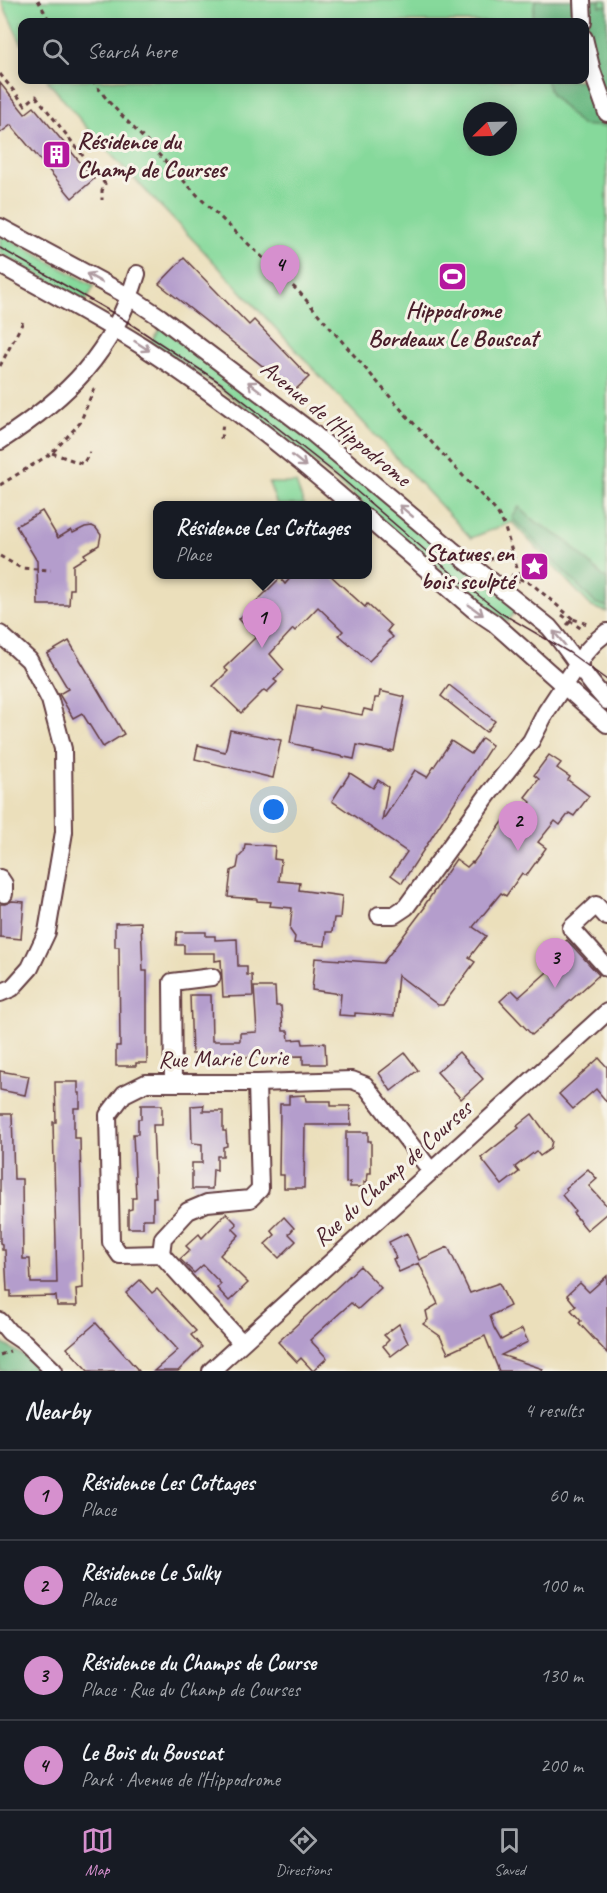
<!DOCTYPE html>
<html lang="en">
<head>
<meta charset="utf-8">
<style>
	:root { --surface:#171b24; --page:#242831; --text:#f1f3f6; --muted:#9ea1a6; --line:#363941; --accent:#d690ce }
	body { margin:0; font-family:Caveat,sans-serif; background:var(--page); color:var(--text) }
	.compass { position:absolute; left:463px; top:102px; width:54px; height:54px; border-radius:50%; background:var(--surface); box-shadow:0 3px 15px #0003; rotate:247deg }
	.you { position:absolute; left:274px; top:810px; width:21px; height:21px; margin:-15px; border:4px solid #fff; border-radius:50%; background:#1a73e8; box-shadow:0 0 0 9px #1a73e833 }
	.badge { display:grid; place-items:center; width:39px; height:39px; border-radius:50%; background:var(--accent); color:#111; font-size:20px; font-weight:700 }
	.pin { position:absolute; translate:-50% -50px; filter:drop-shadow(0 2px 3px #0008) }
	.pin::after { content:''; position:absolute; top:32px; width:21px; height:18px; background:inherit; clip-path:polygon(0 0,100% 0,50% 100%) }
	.popup { position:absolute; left:153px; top:501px; width:219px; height:78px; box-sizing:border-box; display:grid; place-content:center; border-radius:12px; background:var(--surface); filter:drop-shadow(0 2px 4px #0005); font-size:20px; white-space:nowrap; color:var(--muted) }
	.popup b { font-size:22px; color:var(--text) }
	.popup::after { content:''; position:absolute; left:50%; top:100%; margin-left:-12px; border:12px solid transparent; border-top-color:var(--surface) }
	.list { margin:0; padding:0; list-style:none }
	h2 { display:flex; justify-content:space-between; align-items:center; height:78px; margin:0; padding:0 24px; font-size:26px }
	h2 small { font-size:20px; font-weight:400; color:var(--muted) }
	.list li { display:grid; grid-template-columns:39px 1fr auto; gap:18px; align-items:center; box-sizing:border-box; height:90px; padding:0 24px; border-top:2px solid var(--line) }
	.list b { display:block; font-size:22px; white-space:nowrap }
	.list p { margin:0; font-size:20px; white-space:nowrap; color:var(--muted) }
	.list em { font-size:20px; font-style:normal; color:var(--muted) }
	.icon { flex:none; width:33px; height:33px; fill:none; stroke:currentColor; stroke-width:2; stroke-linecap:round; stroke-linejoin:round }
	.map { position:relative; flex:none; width:607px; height:1371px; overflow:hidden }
	.search { position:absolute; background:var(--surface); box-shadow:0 3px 15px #0003; left:18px; right:18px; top:18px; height:66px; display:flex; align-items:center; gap:15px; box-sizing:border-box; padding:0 21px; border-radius:12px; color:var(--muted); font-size:22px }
	.sheet { height:438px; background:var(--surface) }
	nav { display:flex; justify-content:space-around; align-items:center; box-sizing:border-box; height:84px; border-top:2px solid var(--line); background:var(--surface); font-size:16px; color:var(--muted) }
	nav a { display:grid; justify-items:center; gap:3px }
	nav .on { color:var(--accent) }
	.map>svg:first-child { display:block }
	.green { fill:#86d99b; stroke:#687c63; stroke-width:1.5; fill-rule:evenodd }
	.forest { fill:#6cb983; stroke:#5b6c57; stroke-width:1.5 }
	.building { fill:#b49dcc }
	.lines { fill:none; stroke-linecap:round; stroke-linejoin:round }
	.minor-casing { stroke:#623c41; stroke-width:20 }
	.path { stroke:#623c41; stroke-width:3; stroke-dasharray:4.5 4.5; stroke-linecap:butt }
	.minor { stroke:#fff; stroke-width:16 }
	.tram { stroke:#4a1f2b; stroke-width:1.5 }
	.oneway { stroke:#ae9aa0 }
	.labels { text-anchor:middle; stroke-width:6; stroke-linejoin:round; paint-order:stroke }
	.poi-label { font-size:24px; font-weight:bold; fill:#4a1f2b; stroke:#f7f3e8; text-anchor:start }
	.street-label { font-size:24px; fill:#4a1f2b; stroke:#f7f3e8 }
</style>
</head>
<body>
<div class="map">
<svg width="607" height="1371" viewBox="0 0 607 1371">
	<rect width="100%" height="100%" fill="#f7f3e8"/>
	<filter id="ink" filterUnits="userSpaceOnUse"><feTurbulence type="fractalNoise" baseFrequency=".0167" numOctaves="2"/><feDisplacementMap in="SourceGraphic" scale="12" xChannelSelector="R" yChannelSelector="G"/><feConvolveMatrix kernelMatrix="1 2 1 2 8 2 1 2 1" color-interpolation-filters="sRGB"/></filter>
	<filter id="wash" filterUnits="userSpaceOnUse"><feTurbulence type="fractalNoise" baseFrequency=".008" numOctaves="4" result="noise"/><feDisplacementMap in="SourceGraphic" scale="24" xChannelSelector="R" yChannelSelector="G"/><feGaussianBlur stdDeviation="1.35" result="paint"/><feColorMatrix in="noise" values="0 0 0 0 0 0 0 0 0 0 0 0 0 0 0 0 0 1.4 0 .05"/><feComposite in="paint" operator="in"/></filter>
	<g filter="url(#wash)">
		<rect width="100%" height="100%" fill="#ebdfbb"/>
		<g class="green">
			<path d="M1,0H607V612L592,607L512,522L471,538L197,244L98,141L47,80H584V22H22V45ZM472,111H508V147H472Z"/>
			<polygon points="0,234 94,286 86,301 0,253"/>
			<path d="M161,327L268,404L517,608L508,622C435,570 371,508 303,452C255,412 204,376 151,341Z"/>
			<polygon points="269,483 296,483 304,505 277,505"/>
		</g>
		<g class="forest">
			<polygon points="535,0 600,0 600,6 607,5 607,124 605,127 581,125 551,94 546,80 584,80 584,22 532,22"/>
			<polygon points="519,507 533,520 565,540 607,580 607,607 595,603 512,518"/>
			<polygon points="0,1342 30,1359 40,1371 0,1371"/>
		</g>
		<g id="blocks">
			<g class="building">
				<polygon points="0,83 25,114 34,107 94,179 72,198 11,125 0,133"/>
				<polygon points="184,258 249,325 254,320 309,377 294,391 159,284"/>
				<polygon points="42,511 58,538 71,530 73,533 85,527 92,526 96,528 101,535 99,545 84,554 86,557 73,565 73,589 70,589 69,605 38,605 37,561 16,526"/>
				<polygon points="294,574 329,574 365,607 367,604 391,626 387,631 393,637 369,661 339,635 343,631 318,607 295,631 293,629 270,654 284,670 274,680 277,682 267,692 264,690 241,713 213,686 228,671 224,668 256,637 239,619 280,578 285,584"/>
				<polygon points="69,641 124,734 103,747 82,713 73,718 59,694 68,689 47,654"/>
				<polygon points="449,685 495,721 486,732 441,696"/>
				<polygon points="380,691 405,697 394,751 391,750 391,752 357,745 354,759 311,750 312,748 290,743 297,706 319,710 320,707 362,715 364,709 373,711 375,698 379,698"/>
				<polygon points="230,730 281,740 273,778 195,759 198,745 225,752"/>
				<polygon points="482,738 492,745 402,883 391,875 407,852 332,801 350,773 373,788 378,780 388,787 382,821 415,770 427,777 451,741 471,754"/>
				<polygon points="549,755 561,763 557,768 570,777 568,780 589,796 574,816 569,813 560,825 555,821 538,842 546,848 526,876 522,873 506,896 501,893 473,927 486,936 469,958 475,962 443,1005 438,1005 398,975 394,1016 355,1013 355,1016 339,1015 341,994 312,990 315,958 383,963 425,907 424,906 456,859 467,867 472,862 473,863 505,819 514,825 531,802 525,797 539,779 534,775"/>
				<polygon points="245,844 275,846 274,859 281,860 279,881 300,883 299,890 342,896 340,918 334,918 332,932 326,932 325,946 294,943 295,937 290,930 292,908 270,906 271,902 257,901 257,899 228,897 231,871 237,868 239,857 244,852"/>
				<polygon points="12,901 24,902 21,939 0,937 0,904 5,904"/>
				<polygon points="141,922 143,971 147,971 147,1063 136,1063 136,1066 116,1066 116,1046 120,1046 119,947 115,947 115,923"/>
				<polygon points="177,932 206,932 206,936 215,936 215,940 237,939 238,966 247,966 247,975 252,975 253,996 223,997 221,960 215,961 215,953 184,953 184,945 176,945"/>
				<polygon points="567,940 599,975 532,1035 500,1001 512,990 519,997 564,957 557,950"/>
				<polygon points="254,987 275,987 276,1006 281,1006 283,1031 288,1031 289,1040 302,1039 303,1044 325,1043 326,1064 303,1064 303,1056 241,1057 222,1058 222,1063 199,1063 199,1054 192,1054 190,995 211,995 212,1041 240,1041 240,1033 257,1032"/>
				<polygon points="459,1052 483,1079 461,1099 437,1072"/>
				<polygon points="405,1053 418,1070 391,1091 379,1073"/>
				<polygon points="599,1058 607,1067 607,1102 596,1089 573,1109 559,1094"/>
				<polygon points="0,1071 29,1076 25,1095 0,1090"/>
				<polygon points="55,1082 78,1082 78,1093 80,1093 80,1108 74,1108 74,1138 80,1138 83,1288 76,1289 77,1306 57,1306 56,1296 11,1297 11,1291 7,1291 5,1250 2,1250 2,1244 0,1243 0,1114 12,1114 14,1179 22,1179 23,1259 30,1259 31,1283 57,1283 53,1122 56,1122"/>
				<polygon points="305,1095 306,1101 331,1101 331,1106 350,1106 351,1125 305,1125 304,1188 284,1188 284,1175 279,1175 280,1104 289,1104 289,1096"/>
				<polygon points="141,1105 162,1105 162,1125 153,1125 156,1197 153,1197 153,1219 143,1219 143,1228 128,1228 128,1210 132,1209 132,1198 136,1198 133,1134 138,1134 138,1119 141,1119"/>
				<polygon points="204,1105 203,1111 223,1111 223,1131 226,1131 227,1146 223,1147 223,1156 217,1156 217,1170 213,1169 212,1189 192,1189 192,1163 202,1163 202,1144 192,1143 191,1106"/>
				<polygon points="532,1114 552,1141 550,1149 540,1156 536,1151 515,1167 519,1172 502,1185 481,1158 519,1128 517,1126"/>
				<polygon points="346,1132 368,1132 368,1141 371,1141 371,1173 368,1173 367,1182 364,1182 364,1187 350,1187 350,1182 346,1183"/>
				<polygon points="588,1169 597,1179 589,1186 607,1206 607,1213 587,1230 573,1213 575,1211 562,1195 567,1190 566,1188"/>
				<polygon points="226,1213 237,1224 233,1229 239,1235 220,1255 248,1283 229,1301 217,1288 221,1284 203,1265 194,1273 180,1259 190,1250 186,1246 199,1234 202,1238"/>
				<polygon points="284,1217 294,1228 289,1234 296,1241 279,1258 265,1244 275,1235 271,1230"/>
				<polygon points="407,1233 419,1260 448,1247 470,1293 499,1283 510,1306 490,1316 494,1328 501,1340 522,1329 528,1342 501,1355 543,1369 542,1371 499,1371 485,1336 448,1353 440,1336 423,1324 428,1320 426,1311 438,1304 419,1263 399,1272 393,1259 396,1258 389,1242"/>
				<polygon points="360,1266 381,1288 358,1309 351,1303 310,1340 327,1358 313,1371 301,1358 297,1362 278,1342"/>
				<polygon points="607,1276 607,1353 579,1323 581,1321 571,1310 576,1306 567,1295 580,1283 589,1292"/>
				<polygon points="140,1280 152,1293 157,1289 196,1331 191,1335 202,1347 178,1371 154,1371 178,1350 126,1293"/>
				<polygon points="96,1323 139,1371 88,1371 67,1348"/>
				<polygon points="399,1324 408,1343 391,1356 383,1346 389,1340 384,1335"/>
			</g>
		</g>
	</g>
	<g filter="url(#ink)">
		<use href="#blocks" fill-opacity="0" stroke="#623c41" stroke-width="1.5"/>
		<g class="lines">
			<defs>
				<g id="minor">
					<polyline points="582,0 583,22"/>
					<polyline points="584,38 592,71 607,113"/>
					<path d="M0,227L130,297L160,317L309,430L451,549L549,627C570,651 585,679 607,701"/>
					<path d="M0,265C48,291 96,317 142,346C216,394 286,448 352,506"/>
					<path d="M0,441C68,397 113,353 137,274"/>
					<polyline points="367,518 473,609 494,623 607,724"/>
					<polyline points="0,634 29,660 50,700 63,749 64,832 47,932 30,968 12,988 0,993"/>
					<polyline points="0,878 4,884 4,894"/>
					<polyline points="379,915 394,915 406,907 487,796 531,741 546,712 585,653 596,641 607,632"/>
					<polyline points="607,917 596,905 571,928 607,968"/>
					<polyline points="173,1083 172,982 212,977"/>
					<polyline points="161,1254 163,1238 188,1211 207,1203 250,1199 260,1189 257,1083"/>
					<polyline points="0,1321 9,1332 24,1342 54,1371"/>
					<polyline points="241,1342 161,1254 120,1255 111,1242 108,1115 124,1094 146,1083 257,1083 352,1080 365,1085 431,1171"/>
					<polyline points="211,1371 607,1012"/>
				</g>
			</defs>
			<use href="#minor" class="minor-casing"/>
			<g class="path">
				<polyline points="38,0 50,22"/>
				<polyline points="0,74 25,105 36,96 105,184 102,191 102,200"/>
				<polyline points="92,80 109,102 201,199 300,293 405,414 497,512 504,525 520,578 518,582"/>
				<polyline points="0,366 24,320"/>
				<polyline points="221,439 223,423"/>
				<polyline points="52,453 83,464 90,452"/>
				<polyline points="0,485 52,453 80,423 95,386"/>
				<polyline points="0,556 21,568 51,570"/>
				<polyline points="489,560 512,550"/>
				<polyline points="511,575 532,584 573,619"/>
				<polyline points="562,615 583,630"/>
				<polyline points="567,625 573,619 590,625"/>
				<polyline points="0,1355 10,1351"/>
			</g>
			<use href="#minor" class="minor"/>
			<polyline class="tram" points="0,248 120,317 222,384 340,477 469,588 501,613 570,653 607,680"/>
		</g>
		<defs><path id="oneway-shaft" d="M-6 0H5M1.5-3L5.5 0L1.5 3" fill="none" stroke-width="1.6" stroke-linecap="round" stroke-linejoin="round" transform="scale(1.5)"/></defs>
		<g class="oneway">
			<use href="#oneway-shaft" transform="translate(94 278) rotate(-151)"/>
			<use href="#oneway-shaft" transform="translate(142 346) rotate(33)"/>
			<use href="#oneway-shaft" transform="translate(255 387) rotate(-143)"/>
			<use href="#oneway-shaft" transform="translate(299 461) rotate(39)"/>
			<use href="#oneway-shaft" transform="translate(406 511) rotate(-140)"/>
			<use href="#oneway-shaft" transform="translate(476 610) rotate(36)"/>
			<use href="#oneway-shaft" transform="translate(559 638) rotate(-130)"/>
		</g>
	</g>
	<defs>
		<symbol id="building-square" viewBox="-11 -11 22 22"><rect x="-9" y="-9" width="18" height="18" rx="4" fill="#b5179e" stroke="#f7f3e8"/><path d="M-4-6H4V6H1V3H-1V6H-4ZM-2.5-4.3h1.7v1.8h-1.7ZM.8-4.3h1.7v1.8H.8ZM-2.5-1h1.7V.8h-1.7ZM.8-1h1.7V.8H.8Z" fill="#fff"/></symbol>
		<symbol id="stadium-square" viewBox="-11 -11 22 22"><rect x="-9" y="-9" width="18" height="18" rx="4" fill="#b5179e" stroke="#f7f3e8"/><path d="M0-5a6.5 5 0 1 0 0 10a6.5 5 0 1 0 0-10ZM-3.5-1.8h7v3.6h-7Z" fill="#fff"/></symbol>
		<symbol id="sight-square" viewBox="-11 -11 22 22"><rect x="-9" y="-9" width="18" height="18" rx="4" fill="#b5179e" stroke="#f7f3e8"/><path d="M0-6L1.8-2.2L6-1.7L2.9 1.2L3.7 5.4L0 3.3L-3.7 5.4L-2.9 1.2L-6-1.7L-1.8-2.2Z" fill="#fff"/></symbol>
	</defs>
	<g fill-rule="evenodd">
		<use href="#building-square" x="40" y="138" width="33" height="33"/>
		<use href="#stadium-square" x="436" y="260" width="33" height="33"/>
		<use href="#sight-square" x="518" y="550" width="33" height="33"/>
	</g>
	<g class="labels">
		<g class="poi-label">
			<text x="77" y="149">Résidence du<tspan x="77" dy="28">Champ de Courses</tspan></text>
			<text x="453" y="318" text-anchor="middle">Hippodrome<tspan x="453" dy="28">Bordeaux Le Bouscat</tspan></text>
			<text x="514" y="561" text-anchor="end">Statues en<tspan x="514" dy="28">bois sculpté</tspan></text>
		</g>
		<g class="street-label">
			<text transform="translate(336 423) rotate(39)" y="8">Avenue de l'Hippodrome</text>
			<text transform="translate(223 1058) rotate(-1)" y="8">Rue Marie Curie</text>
			<text transform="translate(392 1173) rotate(-42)" y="8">Rue du Champ de Courses</text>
		</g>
	</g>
</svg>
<svg class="compass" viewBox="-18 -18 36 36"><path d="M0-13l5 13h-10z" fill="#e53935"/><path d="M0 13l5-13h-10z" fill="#9ea1a6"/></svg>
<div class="you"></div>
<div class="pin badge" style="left:262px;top:648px">1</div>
<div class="popup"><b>Résidence Les Cottages</b>Place</div>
<div class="pin badge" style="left:518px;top:851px">2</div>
<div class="pin badge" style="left:555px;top:988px">3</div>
<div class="pin badge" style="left:280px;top:295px">4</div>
<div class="search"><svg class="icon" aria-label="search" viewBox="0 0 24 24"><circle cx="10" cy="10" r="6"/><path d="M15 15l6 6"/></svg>Search here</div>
</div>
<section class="sheet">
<h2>Nearby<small>4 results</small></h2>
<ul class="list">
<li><span class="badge">1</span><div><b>Résidence Les Cottages</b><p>Place</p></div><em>60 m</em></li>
<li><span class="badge">2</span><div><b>Résidence Le Sulky</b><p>Place</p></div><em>100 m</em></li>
<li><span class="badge">3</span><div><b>Résidence du Champs de Course</b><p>Place · Rue du Champ de Courses</p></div><em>130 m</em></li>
<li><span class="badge">4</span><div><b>Le Bois du Bouscat</b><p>Park · Avenue de l'Hippodrome</p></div><em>200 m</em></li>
</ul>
</section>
<nav>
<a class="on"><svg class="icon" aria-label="map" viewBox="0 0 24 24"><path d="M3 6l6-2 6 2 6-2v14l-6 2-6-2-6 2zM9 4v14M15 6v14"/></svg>Map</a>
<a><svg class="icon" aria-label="directions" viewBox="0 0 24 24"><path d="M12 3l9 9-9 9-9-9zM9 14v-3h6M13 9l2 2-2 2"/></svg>Directions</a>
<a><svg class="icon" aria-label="saved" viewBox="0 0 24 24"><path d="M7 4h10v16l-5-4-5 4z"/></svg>Saved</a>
</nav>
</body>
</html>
